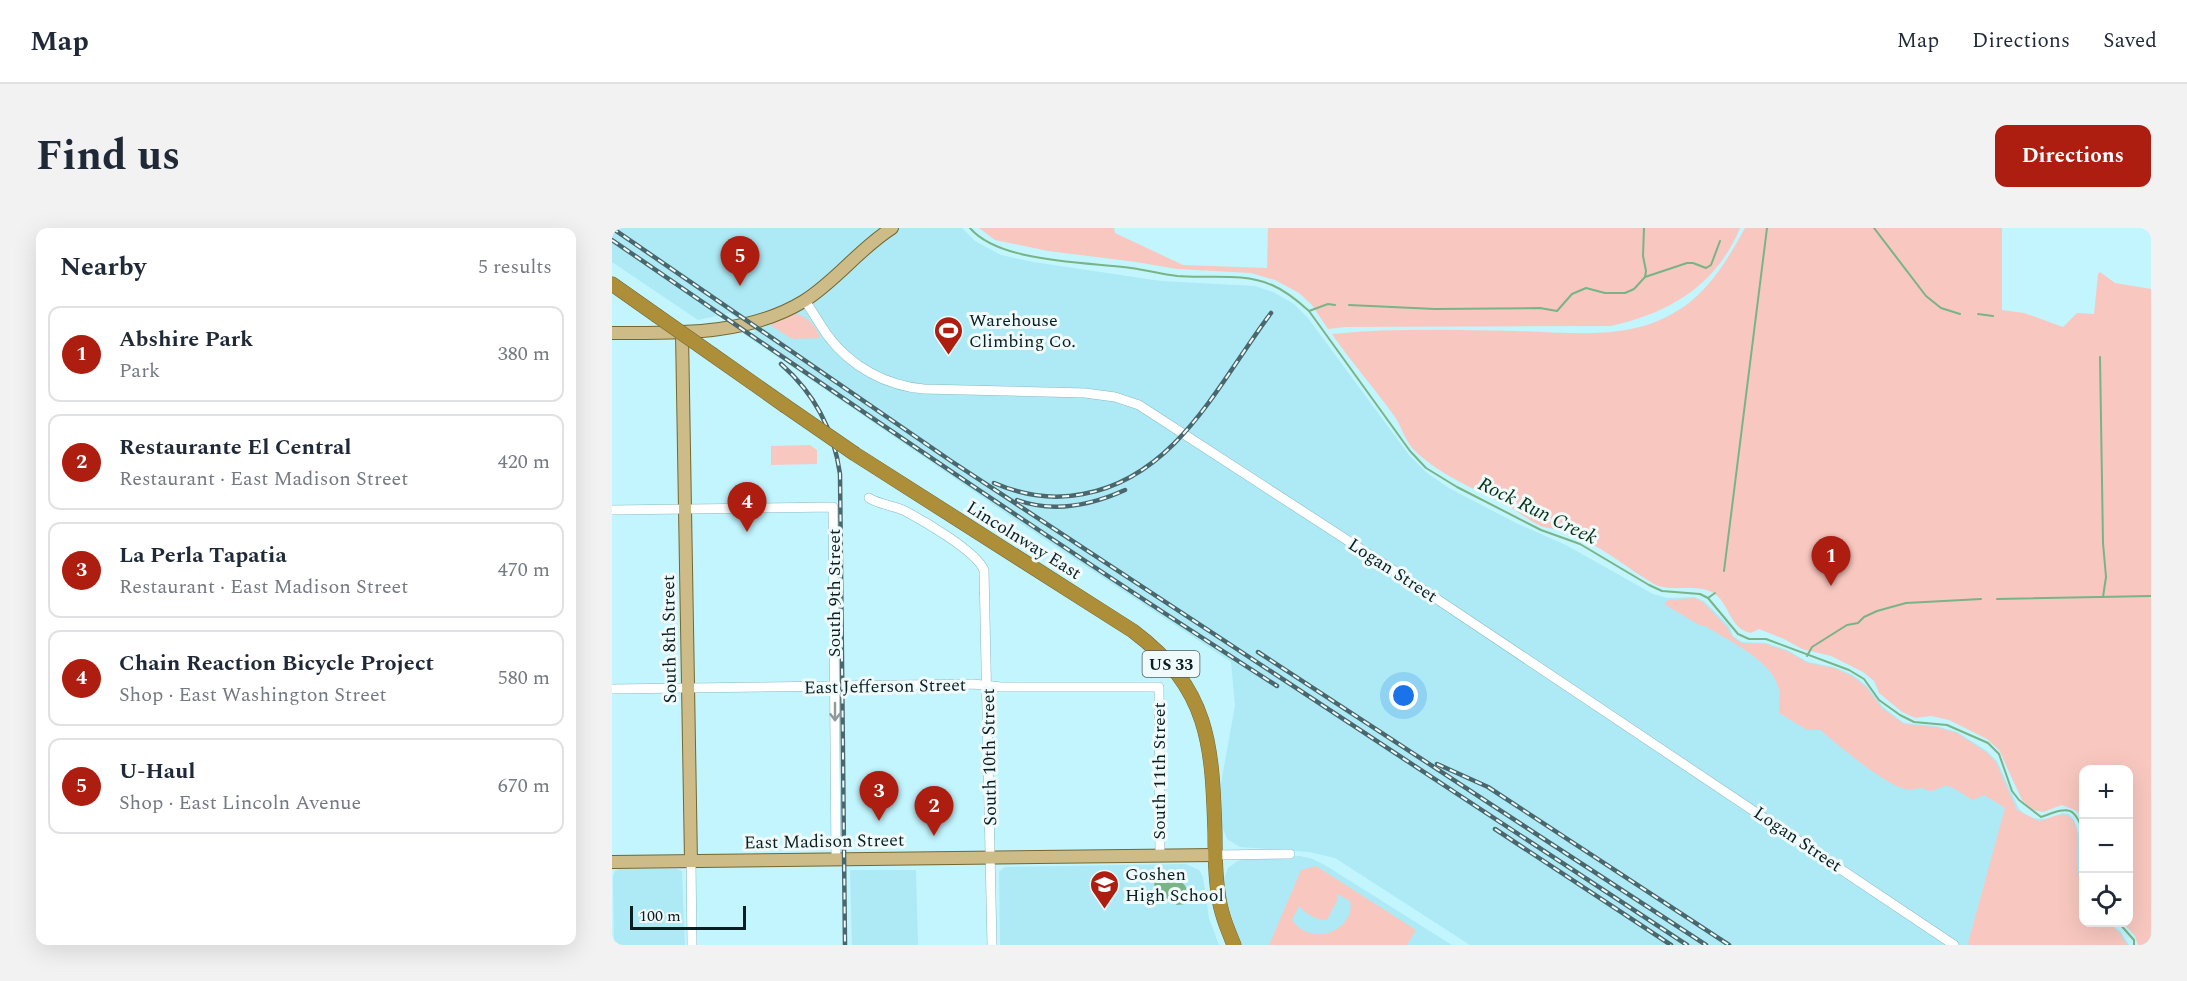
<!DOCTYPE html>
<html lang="en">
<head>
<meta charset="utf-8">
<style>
	:root { --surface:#fff; --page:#f2f2f3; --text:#1f2937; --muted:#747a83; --line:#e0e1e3; --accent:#ad1d10 }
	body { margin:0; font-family:Spectral,serif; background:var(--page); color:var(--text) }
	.controls { position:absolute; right:18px; bottom:18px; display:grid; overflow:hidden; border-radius:12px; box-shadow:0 6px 24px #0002 }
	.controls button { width:54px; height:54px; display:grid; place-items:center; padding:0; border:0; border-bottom:2px solid var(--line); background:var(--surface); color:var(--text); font:30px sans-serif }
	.scale { position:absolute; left:18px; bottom:15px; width:116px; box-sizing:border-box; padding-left:6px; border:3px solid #0a1d21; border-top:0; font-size:16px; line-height:21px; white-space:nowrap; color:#0a1d21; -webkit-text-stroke:4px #f0fafb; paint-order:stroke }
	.you { position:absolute; left:792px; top:468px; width:21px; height:21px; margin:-15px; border:4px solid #fff; border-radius:50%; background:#1a73e8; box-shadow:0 0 0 9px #1a73e833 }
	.badge { display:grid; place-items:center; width:39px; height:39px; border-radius:50%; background:var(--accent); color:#fff; font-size:20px; font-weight:700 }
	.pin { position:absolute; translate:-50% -50px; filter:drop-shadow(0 2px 3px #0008) }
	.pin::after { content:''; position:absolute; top:32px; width:21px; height:18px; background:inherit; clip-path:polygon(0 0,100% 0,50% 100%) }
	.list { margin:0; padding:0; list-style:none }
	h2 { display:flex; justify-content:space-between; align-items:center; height:78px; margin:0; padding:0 24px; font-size:26px }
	h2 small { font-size:20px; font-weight:400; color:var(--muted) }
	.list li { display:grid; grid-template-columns:39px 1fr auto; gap:18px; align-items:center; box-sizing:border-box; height:96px; margin:0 12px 12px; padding:0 12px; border:2px solid var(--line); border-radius:12px }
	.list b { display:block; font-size:22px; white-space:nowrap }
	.list p { margin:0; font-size:20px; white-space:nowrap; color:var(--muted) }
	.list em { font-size:20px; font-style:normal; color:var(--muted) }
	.icon { flex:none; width:33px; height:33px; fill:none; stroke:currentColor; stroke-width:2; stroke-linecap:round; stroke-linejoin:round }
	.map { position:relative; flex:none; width:1539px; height:717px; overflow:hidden; border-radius:12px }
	header { display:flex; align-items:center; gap:36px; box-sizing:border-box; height:84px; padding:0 30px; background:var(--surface); border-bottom:2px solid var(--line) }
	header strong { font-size:28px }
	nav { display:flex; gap:33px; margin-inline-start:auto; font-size:21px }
	.intro { display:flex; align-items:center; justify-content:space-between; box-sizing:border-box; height:144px; padding:0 36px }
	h1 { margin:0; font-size:42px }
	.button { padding:15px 27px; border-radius:12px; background:var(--accent); color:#fff; font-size:21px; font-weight:700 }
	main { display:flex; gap:36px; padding:0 36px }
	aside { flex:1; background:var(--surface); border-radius:12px; box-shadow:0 6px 24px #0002 }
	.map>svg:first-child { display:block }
	.built { fill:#adeaf5 }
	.green { fill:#f8c8c0; fill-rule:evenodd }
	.water { fill:#78b485 }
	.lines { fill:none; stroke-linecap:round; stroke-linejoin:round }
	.stream { stroke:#78b485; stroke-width:2 }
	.minor-casing { stroke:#89bac3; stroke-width:10 }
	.major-casing { stroke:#746731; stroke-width:14 }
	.highway-casing { stroke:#746731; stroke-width:15 }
	.minor { stroke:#fff; stroke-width:9 }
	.major { stroke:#cebc88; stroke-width:12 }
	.highway { stroke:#ad8f39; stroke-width:14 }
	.rail-casing { stroke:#49676c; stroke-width:4.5 }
	.rail { stroke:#f0fafb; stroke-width:2; stroke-dasharray:7; stroke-linecap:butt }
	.highway-bridge-casing { stroke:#746731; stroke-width:15; stroke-linecap:butt }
	.highway-bridge { stroke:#ad8f39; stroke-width:14 }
	.oneway { stroke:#91999b }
	.labels { text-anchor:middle; stroke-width:6; stroke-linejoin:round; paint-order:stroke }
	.shield { fill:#f0fafb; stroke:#4f5f62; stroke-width:1.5 }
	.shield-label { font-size:16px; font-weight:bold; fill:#0a1d21 }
	.poi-label { font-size:18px; fill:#0a1d21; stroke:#f0fafb; text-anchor:start }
	.street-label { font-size:18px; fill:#0a1d21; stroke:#f0fafb }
	.water-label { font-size:20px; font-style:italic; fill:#063516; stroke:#f0fafb }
</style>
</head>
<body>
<header>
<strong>Map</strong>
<nav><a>Map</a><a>Directions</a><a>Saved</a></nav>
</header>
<div class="intro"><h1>Find us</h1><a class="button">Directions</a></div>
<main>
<aside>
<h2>Nearby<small>5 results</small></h2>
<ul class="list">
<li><span class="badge">1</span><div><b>Abshire Park</b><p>Park</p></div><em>380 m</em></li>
<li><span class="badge">2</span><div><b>Restaurante El Central</b><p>Restaurant · East Madison Street</p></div><em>420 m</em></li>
<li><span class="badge">3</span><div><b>La Perla Tapatia</b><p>Restaurant · East Madison Street</p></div><em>470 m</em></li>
<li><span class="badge">4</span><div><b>Chain Reaction Bicycle Project</b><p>Shop · East Washington Street</p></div><em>580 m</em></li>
<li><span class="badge">5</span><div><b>U-Haul</b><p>Shop · East Lincoln Avenue</p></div><em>670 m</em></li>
</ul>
</aside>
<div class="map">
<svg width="1539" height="717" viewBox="0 0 1539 717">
	<rect width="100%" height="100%" fill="#c2f5fe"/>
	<g class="built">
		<polygon points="0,0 350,0 363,13 389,27 421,34 549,53 643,58 661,64 682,76 696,90 797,227 815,245 837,260 904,295 954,317 1041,366 1056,370 1082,369 1092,373 1117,398 1121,408 1130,414 1154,415 1175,422 1196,434 1222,439 1241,447 1255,458 1271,479 1292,495 1324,498 1345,504 1375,523 1385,533 1407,581 1417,590 1435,591 1451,585 1457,586 1462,592 1467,606 1467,635 1472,654 1472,694 1497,695 1508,703 1517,717 1072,717 1040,696 1070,717 858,717 723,630 697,624 628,619 615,611 610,598 608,561 623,478 619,434 408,295 132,106 144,104 118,85 86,92 0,34"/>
		<polygon points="688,628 701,631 716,639 840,717 629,717 612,665 611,653 616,640 624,634 635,629"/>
		<polygon points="574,636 587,642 591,649 597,690 607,717 388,717 387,644 393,639"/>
		<polygon points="7,641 65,641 70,643 73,717 2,717 1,649 3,643"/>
		<polygon points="238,642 304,642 306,717 240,717"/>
	</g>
	<g class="green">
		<path d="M367,0H502L503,5L571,37L655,40L656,0H1128C1104,58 1057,85 999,98L734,99L716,101L700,77L687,65L663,52L639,45L565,41L524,34L436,23L383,12Z"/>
		<path d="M1133,0H1390V82L1412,85L1451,99L1465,85L1482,86L1486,46L1488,44L1503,55L1539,61V717H1526L1523,708L1511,695L1516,694V542H1472L1471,592L1465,583L1450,577L1431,584L1421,582L1410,572L1387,522L1375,511L1337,492L1319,488L1303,490L1290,484L1267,465L1262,453L1251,444L1219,428L1190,421L1172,411L1147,401L1139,405C1117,401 1117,373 1100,364C1082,355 1059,365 1042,356C1018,342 997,324 972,312C963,308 953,303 943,301C939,300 933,300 929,298C919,294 908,285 898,279C866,262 831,249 804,224C793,214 791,201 783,189C763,161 740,135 720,106C780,100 842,102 903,103C954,104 1013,113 1060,86C1094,68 1115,33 1133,0Z"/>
		<path d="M183,86C194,87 205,99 208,110L180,111L158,97Z"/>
		<polygon points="198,217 205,222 205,236 159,237 159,218"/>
		<path d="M1082,370L1091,374L1115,399L1120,408L1129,415L1154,416L1175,423L1196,435L1222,440L1240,448L1254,459L1270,480L1292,496L1324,499L1345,505L1374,524L1384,534L1405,582L1427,593C1435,592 1451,582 1458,589C1471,601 1464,628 1466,643C1467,651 1471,659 1472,666C1472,675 1472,685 1472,694C1493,694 1505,695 1515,717H1358L1356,715L1393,580L1372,567L1361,572C1355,569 1339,557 1334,558C1325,559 1321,567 1311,560C1306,560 1298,563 1293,561C1273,557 1225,516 1208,502H1195L1167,485C1167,478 1168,469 1167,462C1162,433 1115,412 1093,398L1087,397L1052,376L1056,372Z"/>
		<path d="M704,638L804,702L795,717H657L689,642ZM725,666L738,673C743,695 715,713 695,704C689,702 684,697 680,692L687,678C692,685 705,693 715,692L726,671Z"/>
	</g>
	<path class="water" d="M552,650C569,650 580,657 573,676L565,677L545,664L542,656L545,652Z"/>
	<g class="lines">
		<g class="stream">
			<path d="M358,0C388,35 475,34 519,40C534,42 549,46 565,48C595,51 630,44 660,57C674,63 686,73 697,83L798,223L814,240L845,259L929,302L968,316L1037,357L1050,363L1088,366L1096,370L1126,406L1137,411H1154L1237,442L1252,451L1267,472L1288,487L1302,494L1335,497L1376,515L1387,526L1400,563L1407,572L1429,589C1455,580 1462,575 1472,606"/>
			<polyline points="1262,0 1314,68 1329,80 1348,86"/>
			<polyline points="1033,49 1075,35 1081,35 1094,40 1099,37 1108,13"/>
			<polyline points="737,77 823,81 928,80 945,83 960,66 974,60 993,65 1013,65 1022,61 1033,49 1034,43 1031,28 1032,0"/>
			<polyline points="697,83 716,76 723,77"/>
			<polyline points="1366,86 1381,88"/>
			<polyline points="1488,129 1491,315 1494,349 1491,369"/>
			<polyline points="1112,343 1155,0"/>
			<polyline points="1096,370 1103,365"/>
			<polyline points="1385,371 1539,368"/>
			<polyline points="1195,428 1200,419 1235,397 1246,395 1252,389 1265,383 1294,375 1369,371"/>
			<polyline points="1472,608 1469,634 1472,643"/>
			<polyline points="1506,694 1522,712 1522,717"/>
		</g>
		<defs>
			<g id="minor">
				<path d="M193,73C201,84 208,97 216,108C239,139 275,158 312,161L473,165L503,169L527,177L798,353L1342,717"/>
				<path d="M257,270C268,277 281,277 293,283C312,293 364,323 372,342L380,717"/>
				<polyline points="0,282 221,279 224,631"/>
				<polyline points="0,461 361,456 389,459 547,459 548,627"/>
				<polyline points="603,627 678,626"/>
				<polyline points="79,633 80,717"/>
			</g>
			<g id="major">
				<path d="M0,105C64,105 135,108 192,73C224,53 247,21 280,0"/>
				<polyline points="70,105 79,633"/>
				<polyline points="0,634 603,627"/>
			</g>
			<g id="highway">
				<polyline points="0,56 44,87"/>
				<polyline points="101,127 172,177"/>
				<path d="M243,226L521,403C598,461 600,516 603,605C603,625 603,645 606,664C608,683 615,700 622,717"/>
			</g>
		</defs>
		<use href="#minor" class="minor-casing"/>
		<use href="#major" class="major-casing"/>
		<use href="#highway" class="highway-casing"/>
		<use href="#minor" class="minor"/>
		<use href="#major" class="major"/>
		<use href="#highway" class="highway"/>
		<defs>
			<g id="rail">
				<polyline points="0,0 339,233 1075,717"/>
				<path d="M0,12C220,163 440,314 665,458"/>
				<path d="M169,136C202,165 222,203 228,246L233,717"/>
				<path d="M382,255C410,267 441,272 471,266C565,249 607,154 659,85"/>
				<path d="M405,272C441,285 480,277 513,262"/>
				<polyline points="646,424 1094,717"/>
				<polyline points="825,536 876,559 1117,717"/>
				<polyline points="883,601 1059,717"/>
			</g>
		</defs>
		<use href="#rail" class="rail-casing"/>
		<use href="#rail" class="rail"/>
		<defs>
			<g id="highway-bridge">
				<polyline points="44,87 101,127"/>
				<polyline points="172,177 243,226"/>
			</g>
		</defs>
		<use href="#highway-bridge" class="highway-bridge-casing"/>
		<use href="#highway-bridge" class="highway-bridge"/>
	</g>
	<defs><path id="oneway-shaft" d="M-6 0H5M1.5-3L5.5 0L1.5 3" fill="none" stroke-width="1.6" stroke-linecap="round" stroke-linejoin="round" transform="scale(1.5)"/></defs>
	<use class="oneway" href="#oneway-shaft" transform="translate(223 484) rotate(90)"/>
	<defs>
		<symbol id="stadium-pin" viewBox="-11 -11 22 30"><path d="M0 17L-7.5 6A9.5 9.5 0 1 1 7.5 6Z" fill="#ad1d10" stroke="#f0fafb"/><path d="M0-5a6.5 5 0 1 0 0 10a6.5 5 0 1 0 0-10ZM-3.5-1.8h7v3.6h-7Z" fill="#fff"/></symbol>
		<symbol id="school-pin" viewBox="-11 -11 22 30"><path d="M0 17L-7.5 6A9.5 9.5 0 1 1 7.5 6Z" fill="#ad1d10" stroke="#f0fafb"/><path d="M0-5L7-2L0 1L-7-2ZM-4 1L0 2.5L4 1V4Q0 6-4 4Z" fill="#fff"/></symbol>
	</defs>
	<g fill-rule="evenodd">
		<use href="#stadium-pin" x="320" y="86" width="33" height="45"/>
		<use href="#school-pin" x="476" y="640" width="33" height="45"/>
	</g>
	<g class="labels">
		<rect class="shield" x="530.5" y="423" width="57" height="26" rx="4.5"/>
		<g class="shield-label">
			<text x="559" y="442">US 33</text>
		</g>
		<g class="poi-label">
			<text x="357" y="98">Warehouse<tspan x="357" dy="21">Climbing Co.</tspan></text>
			<text x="513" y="652">Goshen<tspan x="513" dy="21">High School</tspan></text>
		</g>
		<g class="street-label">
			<text transform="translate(412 312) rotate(32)" y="6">Lincolnway East</text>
			<text transform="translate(781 342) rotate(33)" y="6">Logan Street</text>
			<text transform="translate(222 365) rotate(-90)" y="6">South 9th Street</text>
			<text transform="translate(57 411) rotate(-91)" y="6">South 8th Street</text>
			<text transform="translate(273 458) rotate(-1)" y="6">East Jefferson Street</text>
			<text transform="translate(377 529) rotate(-91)" y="6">South 10th Street</text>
			<text transform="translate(547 543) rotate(-90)" y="6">South 11th Street</text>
			<text transform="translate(1186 611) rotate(34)" y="6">Logan Street</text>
			<text transform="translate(212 613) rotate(-1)" y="6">East Madison Street</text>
		</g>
		<g class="water-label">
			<text transform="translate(926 282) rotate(26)" y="7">Rock Run Creek</text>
		</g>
	</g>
</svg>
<div class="controls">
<button>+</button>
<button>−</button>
<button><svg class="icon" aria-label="locate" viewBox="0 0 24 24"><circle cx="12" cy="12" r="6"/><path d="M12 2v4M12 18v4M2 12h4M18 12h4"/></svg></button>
</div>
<div class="scale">100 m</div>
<div class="you"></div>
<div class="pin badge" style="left:1219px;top:358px">1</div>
<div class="pin badge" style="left:322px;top:608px">2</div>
<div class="pin badge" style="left:267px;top:593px">3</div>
<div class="pin badge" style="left:135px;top:304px">4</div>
<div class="pin badge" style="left:128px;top:58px">5</div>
</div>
</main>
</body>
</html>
